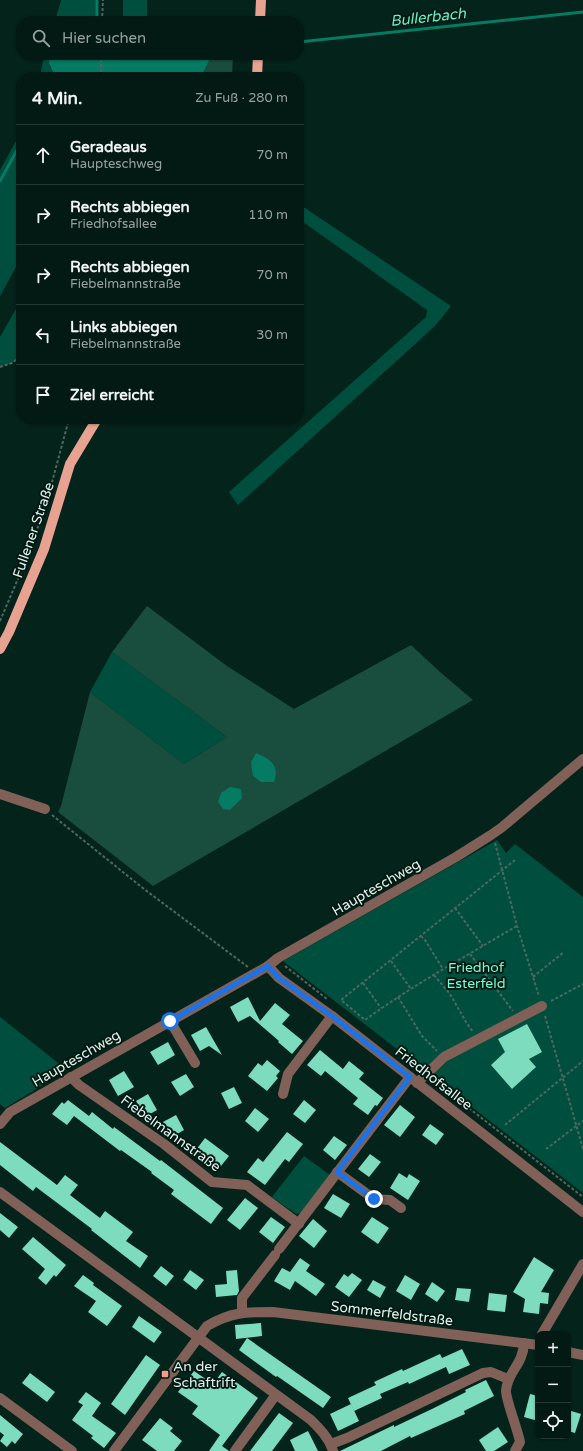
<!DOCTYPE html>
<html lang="de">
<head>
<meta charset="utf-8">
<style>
	:root { --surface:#031a14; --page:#0d231d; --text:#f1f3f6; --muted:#97a1a0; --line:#243834 }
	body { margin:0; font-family:"Varela Round",sans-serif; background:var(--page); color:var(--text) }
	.controls { position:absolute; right:12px; bottom:12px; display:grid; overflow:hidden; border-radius:8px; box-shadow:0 1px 3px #0004 }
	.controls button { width:36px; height:36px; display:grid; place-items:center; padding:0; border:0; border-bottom:1px solid var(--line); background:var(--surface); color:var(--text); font:20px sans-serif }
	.stop { position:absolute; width:12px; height:12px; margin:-9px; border:3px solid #1a73e8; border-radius:50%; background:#fff }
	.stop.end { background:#1a73e8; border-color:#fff; box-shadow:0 1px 4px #0008 }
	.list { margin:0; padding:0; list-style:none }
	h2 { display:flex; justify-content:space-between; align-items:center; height:52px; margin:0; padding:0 16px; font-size:17px }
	h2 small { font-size:13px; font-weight:400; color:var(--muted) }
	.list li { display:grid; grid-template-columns:26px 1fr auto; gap:12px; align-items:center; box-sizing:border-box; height:60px; padding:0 16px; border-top:1px solid var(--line) }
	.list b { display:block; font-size:15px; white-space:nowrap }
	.list p { margin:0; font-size:13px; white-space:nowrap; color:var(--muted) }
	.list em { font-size:13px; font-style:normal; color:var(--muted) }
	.icon { flex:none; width:22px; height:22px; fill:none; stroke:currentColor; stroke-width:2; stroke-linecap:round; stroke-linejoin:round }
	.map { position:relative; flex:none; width:583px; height:1451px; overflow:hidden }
	.search { position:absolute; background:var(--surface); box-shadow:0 1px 3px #0004; left:16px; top:16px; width:288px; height:44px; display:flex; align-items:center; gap:10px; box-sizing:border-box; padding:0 14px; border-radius:16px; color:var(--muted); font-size:15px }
	.panel { position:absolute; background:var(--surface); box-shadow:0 1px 3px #0004; left:16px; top:72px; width:288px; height:352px; border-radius:16px }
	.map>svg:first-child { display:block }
	.green { fill:#004f3e }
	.forest { fill:#194d3e }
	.water { fill:#047b62 }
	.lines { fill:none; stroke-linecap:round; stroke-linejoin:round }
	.stream { stroke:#047b62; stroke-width:3 }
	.building { fill:#7ddcbe }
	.path { stroke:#4d6760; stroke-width:2; stroke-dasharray:3 2; stroke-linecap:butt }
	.minor { stroke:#806057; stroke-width:10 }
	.major { stroke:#e7a291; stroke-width:10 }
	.route { stroke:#1a73e8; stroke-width:5 }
	.poi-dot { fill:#f49e89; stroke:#001a12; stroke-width:1.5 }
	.labels { text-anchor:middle; stroke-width:4; stroke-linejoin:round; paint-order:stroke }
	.street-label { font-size:14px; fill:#e1f2ec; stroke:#001a12 }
	.park-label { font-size:14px; fill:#76fbd4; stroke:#001a12 }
	.poi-label { font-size:14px; fill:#e1f2ec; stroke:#001a12; text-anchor:start }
	.water-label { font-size:15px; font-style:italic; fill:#69efc9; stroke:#001a12 }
</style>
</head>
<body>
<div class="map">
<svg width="583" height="1451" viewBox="0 0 583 1451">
	<rect width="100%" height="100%" fill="#04231b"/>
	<g class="green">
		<polygon points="61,0 97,0 97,21 55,21"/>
		<rect x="123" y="0" width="24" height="21"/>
		<polygon points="44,55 49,55 49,63 55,77 40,77"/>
		<polygon points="21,132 21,258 0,296 0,170"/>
		<polygon points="299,204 451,306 435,326 238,505 229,492 426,317 427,310 299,219"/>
		<polygon points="21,300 21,356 12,363 0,367 0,337"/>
		<polygon points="112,652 227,737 184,764 90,692"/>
		<polygon points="497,840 506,853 515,844 583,897 583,1193 283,961"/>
		<polygon points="0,1017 67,1070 5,1108 0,1104"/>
		<polygon points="304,1156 330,1175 301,1213 296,1214 272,1197"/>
	</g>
	<g class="forest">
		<polygon points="212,55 233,55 232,77 201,77"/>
		<polygon points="147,606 227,666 294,709 411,645 440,672 473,700 153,886 58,812 61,806 90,692 184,764 227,737 112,652"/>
	</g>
	<g class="water">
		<polygon points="49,55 212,55 201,77 55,77 49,63"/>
		<path d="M256,753C270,759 280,765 274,782H261L253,776L251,762Z"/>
		<polygon points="230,787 241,789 242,798 230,810 223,809 218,802 221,793"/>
	</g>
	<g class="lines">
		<g class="stream">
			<polyline points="97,21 97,0"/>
			<polyline points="299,42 583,12"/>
			<polyline points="0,181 21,143"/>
		</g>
	</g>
	<g class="building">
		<polygon points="248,997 260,1021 275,1003 290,1015 282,1024 303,1041 292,1054 278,1042 279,1041 250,1016 238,1022 230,1007"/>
		<polygon points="527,1024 542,1052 529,1059 536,1067 512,1089 491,1065 505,1052 498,1039"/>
		<polygon points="206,1027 222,1055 209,1046 200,1051 191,1035"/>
		<polygon points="168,1042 175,1055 158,1065 150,1052"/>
		<polygon points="320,1050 343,1069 349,1061 364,1073 359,1079 383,1098 377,1106 375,1105 368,1115 353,1104 358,1098 325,1071 321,1076 307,1065"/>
		<polygon points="267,1060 280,1071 276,1076 278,1078 267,1091 248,1076 258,1063 262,1066"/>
		<polygon points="124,1071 134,1087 118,1096 109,1080"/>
		<polygon points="186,1074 194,1087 180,1096 171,1082"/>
		<polygon points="234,1087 242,1103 229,1109 221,1093"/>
		<polygon points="148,1094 157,1110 145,1117 136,1101"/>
		<polygon points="68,1100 89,1116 92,1112 113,1129 114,1127 160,1161 161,1160 223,1208 211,1224 171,1194 174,1190 151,1173 152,1172 121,1150 120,1151 74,1116 67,1125 52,1114 62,1102 64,1104"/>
		<polygon points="304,1100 316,1110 305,1123 293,1114"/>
		<polygon points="400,1105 415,1117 400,1137 384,1125"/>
		<polygon points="255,1108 269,1119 258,1132 245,1121"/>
		<polygon points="176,1115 184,1130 172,1137 163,1122"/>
		<polygon points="430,1124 444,1134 436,1145 422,1135"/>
		<polygon points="287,1132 303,1144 289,1162 285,1159 265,1185 247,1172 258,1158 263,1162"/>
		<polygon points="334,1136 347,1145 335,1160 323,1150"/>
		<polygon points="205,1138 229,1156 217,1171 193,1154"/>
		<polygon points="0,1142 57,1185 65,1175 78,1185 70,1195 100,1218 105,1211 133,1232 126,1241 148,1256 140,1268 91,1230 92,1229 36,1187 33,1191 0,1165"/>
		<polygon points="370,1154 381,1162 369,1177 358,1169"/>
		<polygon points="399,1173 407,1178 409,1174 420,1181 408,1200 390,1188"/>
		<polygon points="333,1194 350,1204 341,1218 324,1208"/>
		<polygon points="245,1198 258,1208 240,1230 227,1220"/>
		<polygon points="0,1213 18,1227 9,1238 0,1230"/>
		<polygon points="271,1217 285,1227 273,1243 259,1232"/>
		<polygon points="372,1217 389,1228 378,1244 361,1232"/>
		<polygon points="313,1219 327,1231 314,1248 299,1236"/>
		<polygon points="33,1237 66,1265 56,1277 54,1275 46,1285 38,1278 45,1269 22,1249"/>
		<polygon points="534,1257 554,1270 541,1292 549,1293 548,1304 540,1303 539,1314 523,1312 525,1299 513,1292"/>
		<polygon points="300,1258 310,1265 306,1271 325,1284 316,1296 295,1281 290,1290 274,1281 282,1268 290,1272"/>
		<polygon points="161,1266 174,1276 166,1286 153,1276"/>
		<polygon points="190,1270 204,1280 196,1290 183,1280"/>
		<polygon points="237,1270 239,1291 237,1295 216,1297 215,1285 227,1284 226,1271"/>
		<polygon points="352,1273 362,1280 349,1297 335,1287 344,1274 348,1277"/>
		<polygon points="83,1275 94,1283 93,1285 122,1306 107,1326 88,1312 96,1301 74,1286"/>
		<polygon points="405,1275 420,1284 411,1300 396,1291"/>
		<polygon points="373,1280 386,1287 380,1298 367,1290"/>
		<polygon points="432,1282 445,1291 437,1302 425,1294"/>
		<polygon points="457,1288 471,1289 469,1302 455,1300"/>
		<polygon points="489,1293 507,1295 505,1312 487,1310"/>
		<polygon points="139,1316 162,1332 154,1343 132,1327"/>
		<polygon points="261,1323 262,1336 236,1339 235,1325"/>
		<polygon points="247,1338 331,1397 323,1408 277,1376 276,1377 239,1350"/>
		<polygon points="462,1349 470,1365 449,1374 446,1367 409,1384 408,1382 380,1394 382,1398 354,1411 348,1398 376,1385 374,1382 402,1369 403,1371 440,1354 442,1358"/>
		<polygon points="146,1355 160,1365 125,1415 111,1404"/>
		<polygon points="194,1371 213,1384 222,1372 258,1398 222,1446 229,1451 209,1451 220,1435 192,1414 198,1406 178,1392"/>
		<polygon points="30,1373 55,1392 47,1402 22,1383"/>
		<polygon points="486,1380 494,1396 464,1411 465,1414 411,1438 410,1436 381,1451 340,1451 394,1425 394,1427 434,1408 466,1392 465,1390"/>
		<polygon points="86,1392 101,1403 92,1416 116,1433 104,1448 91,1438 93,1436 72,1420 83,1405 78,1402"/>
		<polygon points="530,1394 538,1396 538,1421 524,1417"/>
		<polygon points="351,1404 359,1421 338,1431 330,1414"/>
		<polygon points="568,1410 581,1414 575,1433 568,1431"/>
		<polygon points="279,1413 293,1423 272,1451 250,1451"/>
		<polygon points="0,1415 23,1434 15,1444 12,1441 7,1447 0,1441 4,1435 0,1432"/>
		<polygon points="160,1418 173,1428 170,1431 182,1441 174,1451 157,1451 142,1440"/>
		<polygon points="498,1427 508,1442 494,1451 486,1451 479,1440"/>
		<polygon points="308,1431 318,1451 295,1451 290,1440"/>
	</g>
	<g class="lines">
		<g class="path">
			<polyline points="102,21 103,0"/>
			<polyline points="101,77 101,55"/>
			<polyline points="0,367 12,363 21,356"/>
			<polyline points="48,497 69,419"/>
			<polyline points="0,621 29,553 47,501"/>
			<polyline points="52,815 144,889 248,967"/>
			<polyline points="495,843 517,926 539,996"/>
			<path d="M515,860L341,1000L365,1020C413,985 466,956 517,926"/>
			<polyline points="455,908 483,946"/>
			<polyline points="421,936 425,940 443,969"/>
			<polyline points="470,954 513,1011"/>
			<polyline points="391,961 411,989"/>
			<polyline points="285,966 327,999"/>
			<polyline points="434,975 450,994 466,1022 473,1032"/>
			<polyline points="533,977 564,952"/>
			<polyline points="363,983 381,1008"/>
			<polyline points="398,997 422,1036 437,1051"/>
			<polyline points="551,1001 583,984"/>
			<polyline points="545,1016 583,1149"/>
			<polyline points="461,1102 583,1197"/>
			<polyline points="505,1125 583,1061"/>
			<polyline points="546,1149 583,1121"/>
		</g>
		<g class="minor">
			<polyline points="0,794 45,809"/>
			<polyline points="268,966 279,978 332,1016 583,1212"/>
			<polyline points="170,1021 195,1063"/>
			<polyline points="71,1077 79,1085 164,1144 212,1182 247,1185 299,1224"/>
			<polyline points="417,1083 444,1057 542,1006"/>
			<polyline points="283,1094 288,1074 332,1016"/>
			<polyline points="0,1124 10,1112 268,966 278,958 456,857 491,835 501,828 583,759"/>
			<polyline points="337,1172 374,1199 390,1200 401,1208"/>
			<path d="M0,1192L311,1420C320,1429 329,1438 333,1451"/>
			<polyline points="279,1249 410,1077"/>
			<polyline points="242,1312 242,1298 275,1255"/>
			<polyline points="542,1334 583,1264"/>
			<polyline points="568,1352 583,1355"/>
			<polyline points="0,1398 72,1451"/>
			<polyline points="331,1444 347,1438 483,1373 491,1372 508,1379"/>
			<path d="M114,1451L207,1326C231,1312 245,1312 273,1312L538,1345"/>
			<polyline points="235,1451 275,1396"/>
			<path d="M515,1451L520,1442C518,1430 505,1398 506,1390C508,1371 523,1365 524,1343"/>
		</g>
		<g class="major">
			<polyline points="260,21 261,0"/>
			<polyline points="257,77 258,55"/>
			<polyline points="0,649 9,632 44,549 70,464 97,419"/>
		</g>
	</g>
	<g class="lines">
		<polyline class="route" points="170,1021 268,966 279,978 332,1016 410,1077 337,1172 374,1199"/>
	</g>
	<rect class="poi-dot" x="161" y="1370" width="8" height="8" rx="2"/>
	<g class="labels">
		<g class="street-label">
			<text transform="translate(33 530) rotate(-71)" y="5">Fullener Straße</text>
			<text transform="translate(376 887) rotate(-30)" y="5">Haupteschweg</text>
			<text transform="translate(76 1058) rotate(-30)" y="5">Haupteschweg</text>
			<text transform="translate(434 1078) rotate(38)" y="5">Friedhofsallee</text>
			<text transform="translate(171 1133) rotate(36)" y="5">Fiebelmannstraße</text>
			<text transform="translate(392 1313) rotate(7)" y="5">Sommerfeldstraße</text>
		</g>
		<g class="park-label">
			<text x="476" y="972">Friedhof<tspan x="476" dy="16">Esterfeld</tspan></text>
		</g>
		<g class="poi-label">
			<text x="173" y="1371">An der<tspan x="173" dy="16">Schaftrift</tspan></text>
		</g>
		<g class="water-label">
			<text transform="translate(428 17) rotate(-6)" y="5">Bullerbach</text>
		</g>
	</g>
</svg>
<div class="controls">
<button>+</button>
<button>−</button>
<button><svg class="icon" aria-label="locate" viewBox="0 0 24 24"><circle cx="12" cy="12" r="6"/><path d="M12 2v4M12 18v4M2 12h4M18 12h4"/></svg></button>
</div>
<div class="stop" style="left:170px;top:1021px"></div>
<div class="stop end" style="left:374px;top:1199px"></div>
<div class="search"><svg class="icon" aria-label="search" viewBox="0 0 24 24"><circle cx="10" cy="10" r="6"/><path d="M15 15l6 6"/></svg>Hier suchen</div>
<section class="panel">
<h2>4 Min.<small>Zu Fuß · 280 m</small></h2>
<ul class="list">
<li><svg class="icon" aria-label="ahead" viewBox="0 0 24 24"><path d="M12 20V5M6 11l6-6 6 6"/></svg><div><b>Geradeaus</b><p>Haupteschweg</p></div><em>70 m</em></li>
<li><svg class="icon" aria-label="right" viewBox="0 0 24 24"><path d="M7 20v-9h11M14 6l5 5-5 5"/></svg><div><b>Rechts abbiegen</b><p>Friedhofsallee</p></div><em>110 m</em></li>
<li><svg class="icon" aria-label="right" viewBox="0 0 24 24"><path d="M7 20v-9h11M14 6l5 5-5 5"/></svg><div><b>Rechts abbiegen</b><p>Fiebelmannstraße</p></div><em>70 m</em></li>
<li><svg class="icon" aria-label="left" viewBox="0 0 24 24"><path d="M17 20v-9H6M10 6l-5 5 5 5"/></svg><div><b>Links abbiegen</b><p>Fiebelmannstraße</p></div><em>30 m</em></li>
<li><svg class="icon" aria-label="arrive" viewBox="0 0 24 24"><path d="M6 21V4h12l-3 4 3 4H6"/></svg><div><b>Ziel erreicht</b></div></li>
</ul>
</section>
</div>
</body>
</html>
